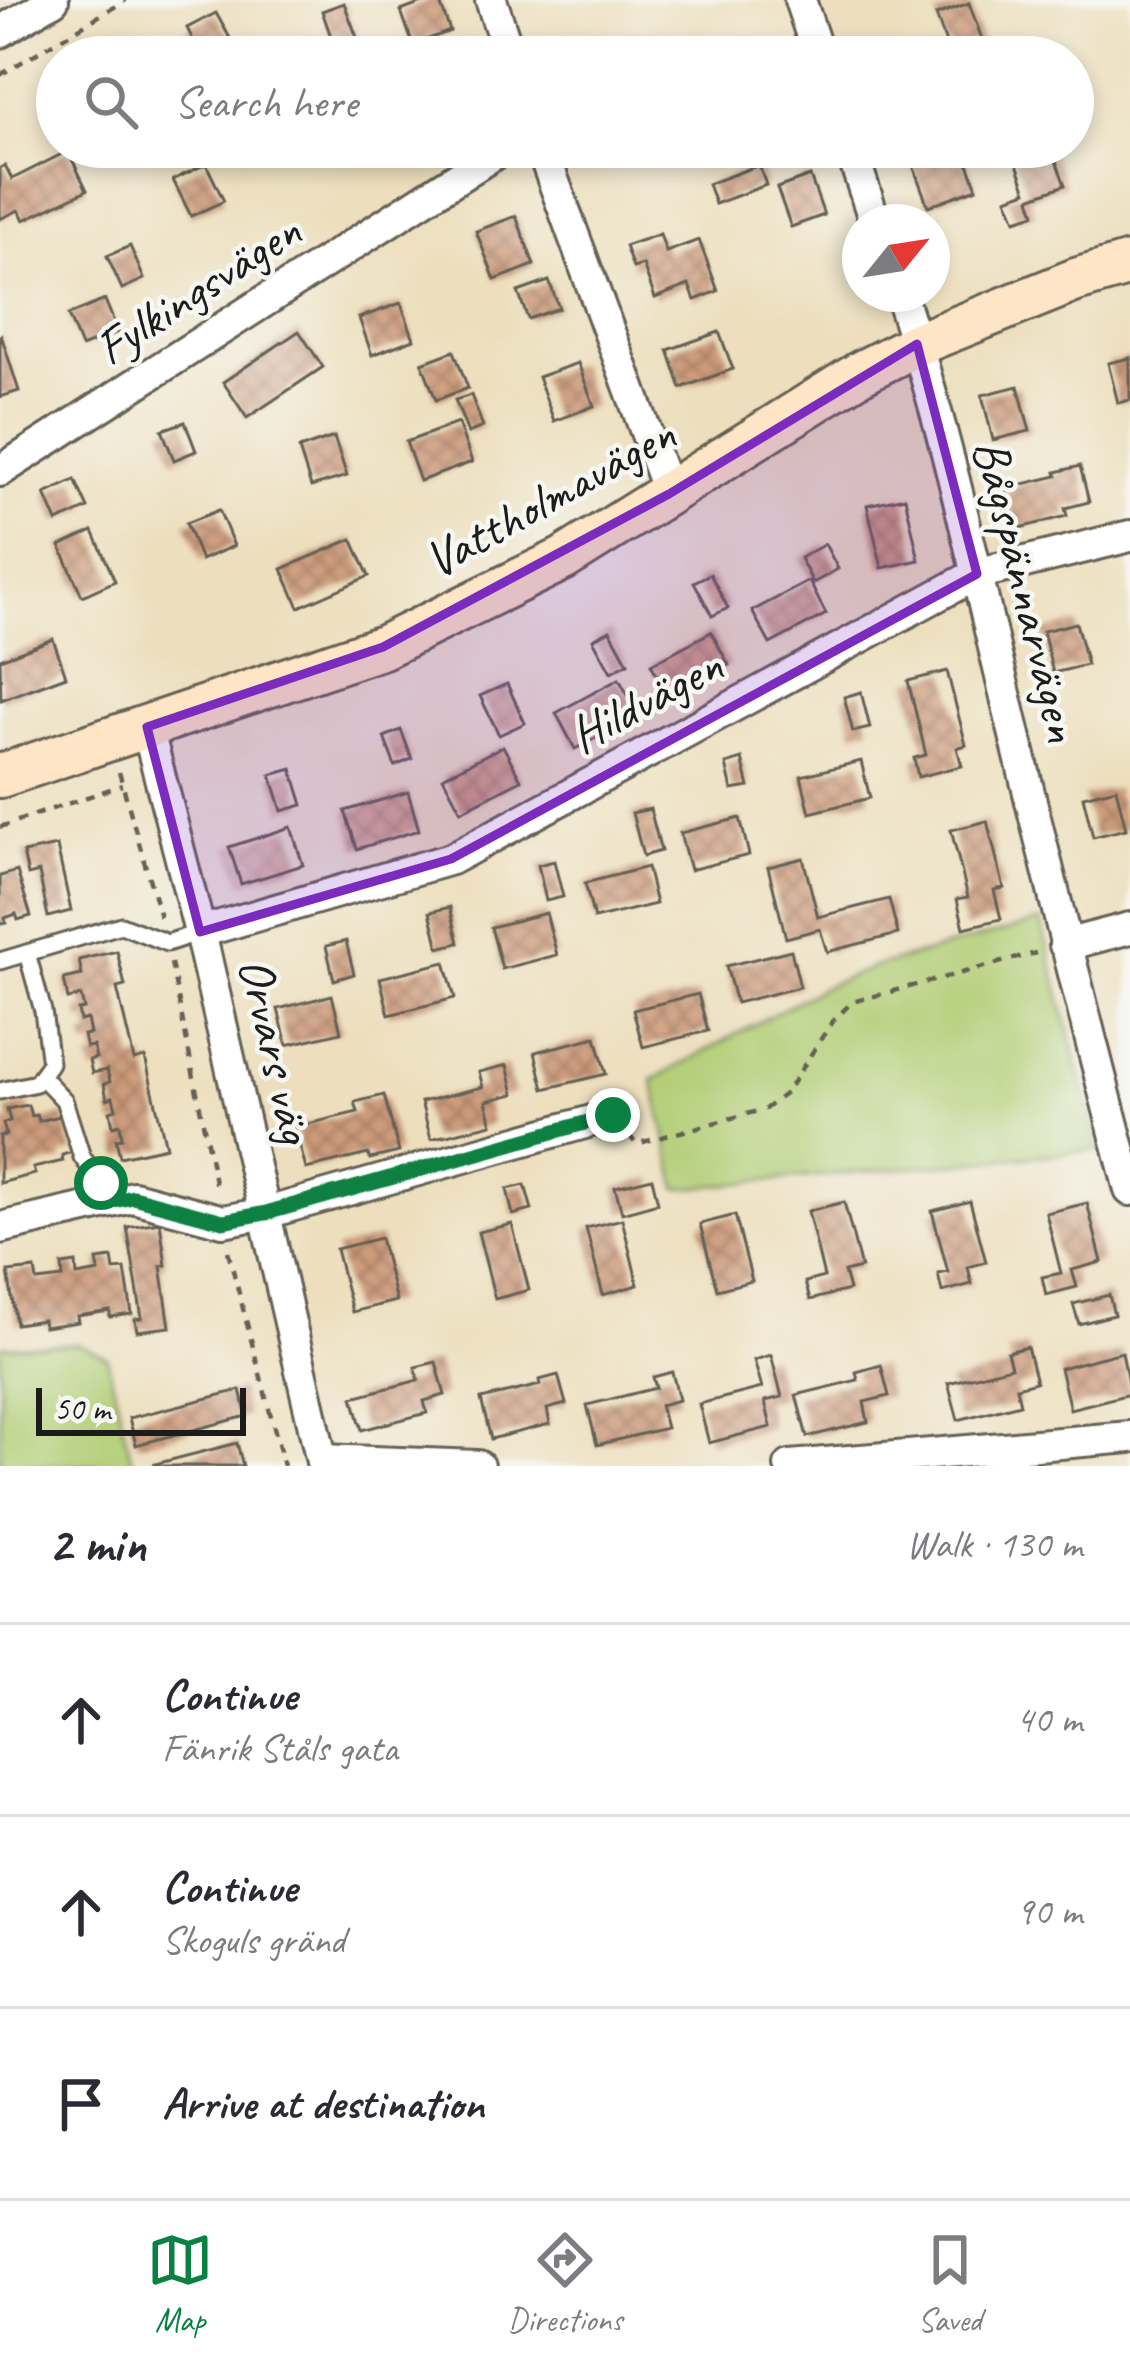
<!DOCTYPE html>
<html lang="en">
<head>
<meta charset="utf-8">
<style>
	:root { --surface:#fff; --page:#f7f7f7; --text:#2b2b33; --muted:#7c7c81; --line:#e1e1e2; --accent:#0b8043 }
	body { margin:0; font-family:Caveat,sans-serif; background:var(--page); color:var(--text) }
	.compass { position:absolute; left:842px; top:204px; width:108px; height:108px; border-radius:50%; background:var(--surface); box-shadow:0 6px 18px #0003; rotate:60deg }
	.scale { position:absolute; left:36px; bottom:30px; width:210px; box-sizing:border-box; padding-left:12px; border:6px solid #1c1c1c; border-top:0; font-size:33px; line-height:42px; white-space:nowrap; color:#1c1c1c; -webkit-text-stroke:9px #f6f6f2; paint-order:stroke }
	.stop { position:absolute; width:36px; height:36px; margin:-27px; border:9px solid #0b8043; border-radius:50%; background:#fff }
	.stop.end { background:#0b8043; border-color:#fff; box-shadow:0 3px 12px #0008 }
	.list { margin:0; padding:0; list-style:none }
	h2 { display:flex; justify-content:space-between; align-items:center; height:156px; margin:0; padding:0 48px; font-size:51px }
	h2 small { font-size:39px; font-weight:400; color:var(--muted) }
	.list li { display:grid; grid-template-columns:78px 1fr auto; gap:36px; align-items:center; box-sizing:border-box; height:192px; padding:0 48px; border-top:3px solid var(--line) }
	.list b { display:block; font-size:45px; white-space:nowrap }
	.list p { margin:0; font-size:39px; white-space:nowrap; color:var(--muted) }
	.list em { font-size:39px; font-style:normal; color:var(--muted) }
	.icon { flex:none; width:66px; height:66px; fill:none; stroke:currentColor; stroke-width:2; stroke-linecap:round; stroke-linejoin:round }
	.map { position:relative; flex:none; width:1130px; height:1466px; overflow:hidden }
	.search { position:absolute; background:var(--surface); box-shadow:0 6px 18px #0003; left:36px; right:36px; top:36px; height:132px; display:flex; align-items:center; gap:30px; box-sizing:border-box; padding:0 42px; border-radius:66px; color:var(--muted); font-size:45px }
	.sheet { height:732px; background:var(--surface) }
	nav { display:flex; justify-content:space-around; align-items:center; box-sizing:border-box; height:168px; border-top:3px solid var(--line); background:var(--surface); font-size:33px; color:var(--muted) }
	nav a { display:grid; justify-items:center; gap:6px }
	nav .on { color:var(--accent) }
	.map>svg:first-child { display:block }
	.green { fill:#b0cc72; stroke:#667447; stroke-width:3 }
	.building { fill:url(#building-cross-hatch) }
	.lines { fill:none; stroke-linecap:round; stroke-linejoin:round }
	.service-casing { stroke:#656054; stroke-width:21 }
	.minor-casing { stroke:#656054; stroke-width:36 }
	.secondary-casing { stroke:#656054; stroke-width:48 }
	.path { stroke:#656054; stroke-width:4.5; stroke-dasharray:9 9; stroke-linecap:butt }
	.service { stroke:#fff; stroke-width:15 }
	.minor { stroke:#fff; stroke-width:30 }
	.secondary { stroke:#fde5c5; stroke-width:42 }
	.route { stroke:#0b8043; stroke-width:15 }
	.marked { fill:#7b2cbf; fill-opacity:0.2; stroke:#7b2cbf; stroke-width:9; stroke-linejoin:round }
	.labels { text-anchor:middle; stroke-width:9; stroke-linejoin:round; paint-order:stroke }
	.street-label { font-size:51px; fill:#1c1c1c; stroke:#f6f6f2 }
</style>
</head>
<body>
<div class="map">
<svg width="1130" height="1466" viewBox="0 0 1130 1466">
	<defs>
		<pattern id="building-cross-hatch" width="8" height="8" patternUnits="userSpaceOnUse" patternTransform="scale(3)"><rect width="8" height="8" fill="#cd9b7c"/><path d="M0 0l8 8M0 8l8-8" fill="none" stroke="#a67e65"/></pattern>
	</defs>
	<rect width="100%" height="100%" fill="#f6f6f2"/>
	<filter id="ink" filterUnits="userSpaceOnUse"><feTurbulence type="fractalNoise" baseFrequency=".00833" numOctaves="2"/><feDisplacementMap in="SourceGraphic" scale="24" xChannelSelector="R" yChannelSelector="G"/><feConvolveMatrix kernelMatrix="1 2 1 2 8 2 1 2 1" color-interpolation-filters="sRGB"/></filter>
	<filter id="wash" filterUnits="userSpaceOnUse"><feTurbulence type="fractalNoise" baseFrequency=".004" numOctaves="4" result="noise"/><feDisplacementMap in="SourceGraphic" scale="48" xChannelSelector="R" yChannelSelector="G"/><feGaussianBlur stdDeviation="2.7" result="paint"/><feColorMatrix in="noise" values="0 0 0 0 0 0 0 0 0 0 0 0 0 0 0 0 0 1.4 0 .05"/><feComposite in="paint" operator="in"/></filter>
	<g filter="url(#wash)">
		<rect width="100%" height="100%" fill="#eddfbd"/>
		<g class="green">
			<polygon points="1041,921 1099,1150 678,1189 653,1080 821,988 874,967"/>
			<polygon points="79,1344 107,1357 133,1466 0,1466 0,1346"/>
		</g>
		<g id="blocks">
			<g class="building">
				<polygon points="430,0 439,0 450,31 413,45 401,11"/>
				<polygon points="344,3 361,48 344,54 346,57 320,57 336,51 322,11"/>
				<polygon points="969,3 983,42 950,54 936,15"/>
				<polygon points="216,13 231,40 201,56 187,28"/>
				<polygon points="933,147 962,147 977,188 928,206 912,163 936,154"/>
				<polygon points="1039,147 1051,147 1065,185 1030,198 1035,214 1016,220 1007,198 1027,191 1014,156"/>
				<polygon points="68,151 87,190 24,220 19,210 0,219 0,168 5,165 12,179"/>
				<polygon points="206,164 224,201 191,216 173,180"/>
				<polygon points="759,165 766,185 715,204 708,184"/>
				<polygon points="810,176 824,215 791,227 777,188"/>
				<polygon points="516,216 534,265 495,280 476,231"/>
				<polygon points="660,234 666,252 699,240 718,291 695,300 689,285 655,298 643,265 633,268 625,246"/>
				<polygon points="130,246 144,279 122,289 107,256"/>
				<polygon points="549,281 559,308 528,319 518,292"/>
				<polygon points="105,300 118,332 81,347 68,315"/>
				<polygon points="401,303 414,339 372,355 359,318"/>
				<polygon points="299,331 323,367 247,418 223,382"/>
				<polygon points="719,332 733,369 681,388 668,350"/>
				<polygon points="1,335 19,391 0,397 0,336"/>
				<polygon points="454,351 468,388 436,400 422,363"/>
				<polygon points="1130,358 1130,400 1118,403 1108,363"/>
				<polygon points="578,363 594,406 554,421 538,377"/>
				<polygon points="1018,386 1030,431 993,440 982,395"/>
				<polygon points="471,395 483,427 468,433 455,400"/>
				<polygon points="185,422 196,451 174,460 162,430"/>
				<polygon points="458,423 472,462 420,481 406,442"/>
				<polygon points="334,437 347,476 311,487 299,449"/>
				<polygon points="1080,466 1089,502 1065,508 1067,516 1016,529 1006,488 1057,476 1056,472"/>
				<polygon points="75,480 88,508 57,522 45,494"/>
				<polygon points="905,497 919,560 882,568 867,505"/>
				<polygon points="219,510 234,546 201,560 186,523"/>
				<polygon points="93,531 115,581 82,596 60,546"/>
				<polygon points="352,539 369,576 299,607 282,569"/>
				<polygon points="825,544 838,569 813,583 800,558"/>
				<polygon points="710,574 728,608 712,616 694,582"/>
				<polygon points="809,581 826,614 770,644 752,611"/>
				<polygon points="1076,623 1087,665 1053,673 1043,631"/>
				<polygon points="610,630 628,663 611,672 593,639"/>
				<polygon points="711,632 729,665 669,697 651,664"/>
				<polygon points="53,639 66,676 1,700 0,659"/>
				<polygon points="947,671 966,745 957,748 962,766 918,777 914,758 926,755 908,681"/>
				<polygon points="619,679 639,715 575,749 556,713"/>
				<polygon points="507,684 525,723 499,735 480,696"/>
				<polygon points="861,692 870,728 853,732 844,697"/>
				<polygon points="401,730 412,759 395,766 384,737"/>
				<polygon points="503,746 521,780 461,811 443,777"/>
				<polygon points="742,759 749,787 732,790 726,764"/>
				<polygon points="861,761 870,798 810,813 801,776"/>
				<polygon points="292,769 303,805 282,811 271,775"/>
				<polygon points="1116,788 1126,829 1093,837 1083,796"/>
				<polygon points="408,792 419,830 357,849 345,811"/>
				<polygon points="650,809 661,851 643,856 632,813"/>
				<polygon points="740,818 749,855 690,870 680,833"/>
				<polygon points="987,821 1004,888 994,890 1001,919 964,928 957,899 968,897 951,830"/>
				<polygon points="291,827 303,865 241,884 229,847"/>
				<polygon points="57,846 71,911 48,917 39,872 28,875 23,853"/>
				<polygon points="803,858 818,917 889,899 898,934 827,952 820,929 786,938 768,867"/>
				<polygon points="554,861 563,897 546,901 538,865"/>
				<polygon points="647,867 656,904 594,919 585,883"/>
				<polygon points="17,871 31,916 18,920 16,914 5,918 6,923 0,924 0,876"/>
				<polygon points="450,907 459,943 439,948 430,912"/>
				<polygon points="546,913 557,955 502,969 491,927"/>
				<polygon points="346,941 354,974 334,980 326,946"/>
				<polygon points="791,950 800,987 736,1003 726,966"/>
				<polygon points="117,951 125,986 117,988 134,1060 145,1057 166,1147 120,1157 116,1139 122,1138 120,1124 113,1126 110,1111 116,1109 113,1097 107,1099 104,1084 110,1082 107,1070 92,1073 89,1060 96,1058 93,1046 86,1047 83,1035 90,1034 87,1019 80,1021 78,1010 84,1009 81,996 68,999 64,979 82,975 79,960"/>
				<polygon points="445,962 455,998 389,1015 380,978"/>
				<polygon points="698,994 708,1031 643,1047 633,1010"/>
				<polygon points="332,995 341,1032 287,1045 278,1009"/>
				<polygon points="596,1037 606,1074 544,1089 535,1052"/>
				<polygon points="507,1065 514,1094 486,1101 492,1124 431,1139 421,1102 483,1087 479,1072"/>
				<polygon points="384,1095 399,1152 370,1159 368,1154 306,1169 295,1127 358,1112 355,1102"/>
				<polygon points="28,1105 31,1116 37,1115 39,1121 64,1115 73,1152 62,1155 63,1161 33,1168 35,1174 0,1183 0,1136 6,1135 3,1123 10,1121 7,1109"/>
				<polygon points="652,1178 658,1203 622,1213 615,1187"/>
				<polygon points="525,1185 532,1210 513,1215 507,1189"/>
				<polygon points="970,1201 986,1262 968,1267 972,1284 942,1292 938,1274 948,1272 932,1211"/>
				<polygon points="844,1202 861,1268 844,1272 849,1290 810,1300 805,1282 824,1277 808,1211"/>
				<polygon points="1087,1203 1102,1262 1072,1270 1077,1287 1046,1295 1042,1277 1061,1273 1046,1213"/>
				<polygon points="735,1215 752,1281 717,1290 700,1224"/>
				<polygon points="622,1219 638,1285 603,1295 586,1228"/>
				<polygon points="160,1222 166,1265 161,1266 170,1327 137,1331 135,1319 142,1318 127,1227"/>
				<polygon points="512,1224 529,1290 495,1299 478,1232"/>
				<polygon points="380,1238 396,1301 352,1312 336,1249"/>
				<polygon points="112,1258 114,1270 125,1269 132,1314 110,1317 110,1311 77,1316 78,1322 44,1327 43,1320 16,1324 8,1272 35,1269 37,1281 54,1279 63,1278 62,1265 76,1263 77,1276 83,1275 99,1272 97,1260"/>
				<polygon points="1109,1295 1114,1315 1079,1324 1073,1304"/>
				<polygon points="1027,1347 1036,1382 1016,1387 1020,1404 958,1420 948,1383 1011,1367 1007,1352"/>
				<polygon points="1122,1352 1130,1394 1070,1409 1060,1368"/>
				<polygon points="771,1355 782,1397 765,1401 771,1427 709,1443 699,1404 762,1388 754,1360"/>
				<polygon points="436,1362 445,1395 424,1401 427,1413 362,1430 353,1397 419,1380 415,1367"/>
				<polygon points="881,1365 889,1396 864,1402 868,1422 807,1437 796,1395 858,1380 856,1372"/>
				<polygon points="672,1372 679,1400 660,1405 666,1428 597,1445 587,1405 656,1388 653,1377"/>
				<polygon points="558,1375 566,1404 547,1409 550,1424 491,1439 481,1399 540,1385 539,1380"/>
				<polygon points="240,1390 247,1416 136,1445 129,1418"/>
				<polygon points="237,1443 243,1466 156,1466 155,1464"/>
			</g>
		</g>
	</g>
	<g filter="url(#ink)">
		<use href="#blocks" fill-opacity="0" stroke="#656054" stroke-width="3"/>
		<g class="lines">
			<defs>
				<g id="service">
					<polyline points="0,961 121,925 167,943 200,932"/>
					<polyline points="41,1076 64,1100 82,1157 101,1183 110,1202"/>
					<polyline points="0,1091 36,1083 50,1063 43,1011 27,953"/>
				</g>
				<g id="minor">
					<polyline points="491,0 510,57"/>
					<polyline points="800,0 819,57"/>
					<polyline points="0,32 53,0"/>
					<polyline points="541,147 669,494"/>
					<polyline points="850,147 875,222"/>
					<path d="M900,294C945,426 974,565 1007,702C1046,865 1087,1028 1130,1190"/>
					<polyline points="0,471 505,147"/>
					<polyline points="147,727 200,932 323,1466"/>
					<polyline points="200,932 451,859 977,574 1130,536"/>
					<polyline points="1065,945 1130,928"/>
					<polyline points="0,1228 133,1197 223,1221 266,1213 613,1115"/>
					<polyline points="322,1460 478,1466"/>
					<polyline points="790,1466 1130,1437"/>
				</g>
				<polyline id="secondary" points="0,776 383,647 563,559 860,373 917,344 1076,280 1130,264"/>
			</defs>
			<use href="#service" class="service-casing"/>
			<use href="#minor" class="minor-casing"/>
			<use href="#secondary" class="secondary-casing"/>
			<g class="path">
				<polyline points="0,75 126,0"/>
				<polyline points="119,772 160,917"/>
				<polyline points="0,827 122,785"/>
				<polyline points="171,963 216,1187"/>
				<polyline points="629,1135 636,1144 765,1109 786,1093 832,1022 852,1002 1036,953"/>
				<polyline points="228,1251 284,1466"/>
			</g>
			<use href="#service" class="service"/>
			<use href="#minor" class="minor"/>
			<use href="#secondary" class="secondary"/>
		</g>
	</g>
	<g class="lines" filter="url(#ink)">
		<polyline class="route" points="101,1183 110,1202 133,1197 223,1221 266,1213 613,1115"/>
	</g>
	<path class="marked" d="M917,344L977,574L451,859L200,932L147,727L383,647L669,494Z"/>
	<g class="labels">
		<g class="street-label">
			<text transform="translate(197 288) rotate(-33)" y="18">Fylkingsvägen</text>
			<text transform="translate(549 496) rotate(-29)" y="18">Vattholmavägen</text>
			<text transform="translate(1028 590) rotate(76)" y="18">Bågspännarvägen</text>
			<text transform="translate(645 699) rotate(-28)" y="18">Hildvägen</text>
			<text transform="translate(277 1050) rotate(77)" y="18">Orvars väg</text>
		</g>
	</g>
</svg>
<svg class="compass" viewBox="-18 -18 36 36"><path d="M0-13l5 13h-10z" fill="#e53935"/><path d="M0 13l5-13h-10z" fill="#7c7c81"/></svg>
<div class="scale">50 m</div>
<div class="stop" style="left:101px;top:1183px"></div>
<div class="stop end" style="left:613px;top:1115px"></div>
<div class="search"><svg class="icon" aria-label="search" viewBox="0 0 24 24"><circle cx="10" cy="10" r="6"/><path d="M15 15l6 6"/></svg>Search here</div>
</div>
<section class="sheet">
<h2>2 min<small>Walk · 130 m</small></h2>
<ul class="list">
<li><svg class="icon" aria-label="ahead" viewBox="0 0 24 24"><path d="M12 20V5M6 11l6-6 6 6"/></svg><div><b>Continue</b><p>Fänrik Ståls gata</p></div><em>40 m</em></li>
<li><svg class="icon" aria-label="ahead" viewBox="0 0 24 24"><path d="M12 20V5M6 11l6-6 6 6"/></svg><div><b>Continue</b><p>Skoguls gränd</p></div><em>90 m</em></li>
<li><svg class="icon" aria-label="arrive" viewBox="0 0 24 24"><path d="M6 21V4h12l-3 4 3 4H6"/></svg><div><b>Arrive at destination</b></div></li>
</ul>
</section>
<nav>
<a class="on"><svg class="icon" aria-label="map" viewBox="0 0 24 24"><path d="M3 6l6-2 6 2 6-2v14l-6 2-6-2-6 2zM9 4v14M15 6v14"/></svg>Map</a>
<a><svg class="icon" aria-label="directions" viewBox="0 0 24 24"><path d="M12 3l9 9-9 9-9-9zM9 14v-3h6M13 9l2 2-2 2"/></svg>Directions</a>
<a><svg class="icon" aria-label="saved" viewBox="0 0 24 24"><path d="M7 4h10v16l-5-4-5 4z"/></svg>Saved</a>
</nav>
</body>
</html>
